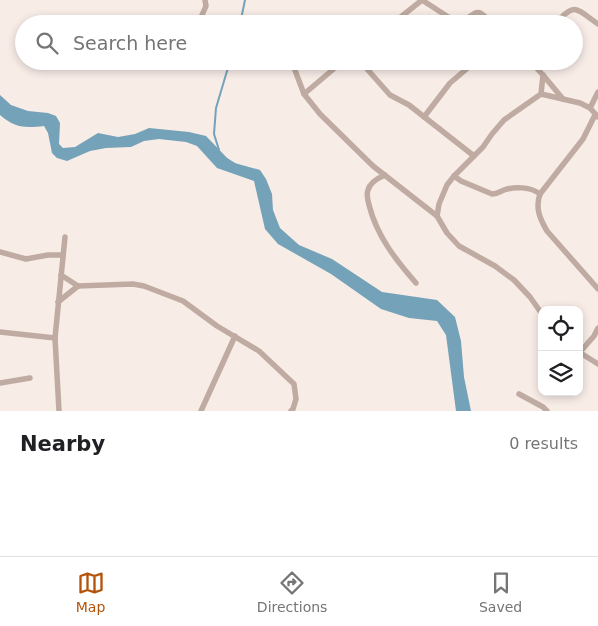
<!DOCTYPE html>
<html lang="en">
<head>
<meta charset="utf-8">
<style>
	:root { --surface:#fff; --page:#f2f2f2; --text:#202124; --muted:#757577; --line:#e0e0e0; --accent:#b45309 }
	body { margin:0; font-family:"DejaVu Sans",sans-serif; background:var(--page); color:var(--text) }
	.controls { position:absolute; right:15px; bottom:15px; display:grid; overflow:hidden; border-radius:10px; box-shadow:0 2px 8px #0003 }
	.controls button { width:45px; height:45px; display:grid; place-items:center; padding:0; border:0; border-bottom:1px solid var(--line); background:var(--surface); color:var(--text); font:25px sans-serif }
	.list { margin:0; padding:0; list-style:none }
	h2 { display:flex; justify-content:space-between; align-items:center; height:65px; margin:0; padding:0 20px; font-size:21px }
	h2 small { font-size:16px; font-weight:400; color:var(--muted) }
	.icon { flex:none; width:28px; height:28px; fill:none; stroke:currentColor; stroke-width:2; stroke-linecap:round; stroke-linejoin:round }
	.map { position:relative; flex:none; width:598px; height:411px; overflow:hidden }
	.search { position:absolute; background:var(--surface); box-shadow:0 2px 8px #0003; left:15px; right:15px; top:15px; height:55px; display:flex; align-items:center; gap:12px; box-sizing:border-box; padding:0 18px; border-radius:28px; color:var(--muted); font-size:19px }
	.sheet { height:145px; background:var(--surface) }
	nav { display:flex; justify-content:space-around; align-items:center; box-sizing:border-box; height:70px; border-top:1px solid var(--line); background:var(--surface); font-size:14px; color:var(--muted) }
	nav a { display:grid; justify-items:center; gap:2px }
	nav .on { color:var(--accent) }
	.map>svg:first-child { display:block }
	.water { fill:#74a2b8 }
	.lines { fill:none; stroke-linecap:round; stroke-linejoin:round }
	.stream { stroke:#74a2b8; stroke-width:2 }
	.street { stroke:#bfaba1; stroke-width:5.5 }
</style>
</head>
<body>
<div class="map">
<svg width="598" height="411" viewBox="0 0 598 411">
	<rect width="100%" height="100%" fill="#f8ece7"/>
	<path class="water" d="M0,95L11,105L28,111L48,113L56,116L60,123L59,144L63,148L75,147L98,133L118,137L135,134L149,128L189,132L206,136L231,162L260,170L266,179L272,194L273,210L280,228L299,245L332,259L382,292L437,300L455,317L461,341L464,377L471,411H456L446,335L437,321L409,318L381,309L331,274L278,244L265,229L254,181L217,168L197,146L186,142L159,139L144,141L131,147L106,148L90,151L67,161L57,158L52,153L48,133L44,126C25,128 15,128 0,115Z"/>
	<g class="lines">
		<g class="stream">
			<polyline points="240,24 245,0"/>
			<polyline points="219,150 214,134 216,108 230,61"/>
			<polyline points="227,159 235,164"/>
		</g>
		<g class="street">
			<polyline points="198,24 206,6 205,0"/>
			<path d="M392,24L422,0L456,22L459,23C478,14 475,4 492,24"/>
			<path d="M555,24C575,1 576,9 598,24"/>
			<polyline points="360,61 390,95 409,105 474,156"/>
			<polyline points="530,61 543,75 563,99"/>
			<polyline points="293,65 304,94 320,114 373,166 437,216"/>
			<polyline points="304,94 343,61"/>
			<polyline points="541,94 543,75"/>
			<polyline points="590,108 598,92"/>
			<path d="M595,115L583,139L540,194C535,208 540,219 547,231L598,289"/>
			<polyline points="424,117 450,83 476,61"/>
			<path d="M385,175C378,178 370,182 368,190C366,195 368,200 369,205C377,236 395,259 416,283"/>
			<path d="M454,176L461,181L492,194C497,194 499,192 504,190C515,186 531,187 540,194"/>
			<polyline points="0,252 26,259 48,255 63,255"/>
			<polyline points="61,275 78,286 133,284 144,286 183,301 217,326 259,351 294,384 296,399 293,409 291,411"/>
			<polyline points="58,302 78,286"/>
			<polyline points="542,314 530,297 514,280 495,266 459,246 447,233 437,216 439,204 447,185 454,176 483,147 492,134 504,120 541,94 580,103 590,108 598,117"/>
			<polyline points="0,332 55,338"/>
			<polyline points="579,352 598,364"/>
			<polyline points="580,352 594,336 598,328"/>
			<polyline points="0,383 30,378"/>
			<polyline points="519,394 543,407 547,411"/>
			<polyline points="59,411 55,338 65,237"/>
			<polyline points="201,411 235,336"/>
		</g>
	</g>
</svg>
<div class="controls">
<button><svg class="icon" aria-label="locate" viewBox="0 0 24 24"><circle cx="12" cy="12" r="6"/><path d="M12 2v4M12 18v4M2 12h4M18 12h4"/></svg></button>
<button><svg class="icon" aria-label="layers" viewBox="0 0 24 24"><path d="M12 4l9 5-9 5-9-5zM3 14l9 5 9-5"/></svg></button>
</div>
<div class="search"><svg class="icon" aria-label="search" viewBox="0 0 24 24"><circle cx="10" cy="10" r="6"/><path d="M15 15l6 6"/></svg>Search here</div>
</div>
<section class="sheet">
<h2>Nearby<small>0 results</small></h2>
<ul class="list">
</ul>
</section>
<nav>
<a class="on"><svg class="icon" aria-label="map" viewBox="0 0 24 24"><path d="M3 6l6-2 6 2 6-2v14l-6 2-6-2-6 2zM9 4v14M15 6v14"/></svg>Map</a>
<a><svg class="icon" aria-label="directions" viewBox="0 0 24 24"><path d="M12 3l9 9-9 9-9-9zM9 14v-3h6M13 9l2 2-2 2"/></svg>Directions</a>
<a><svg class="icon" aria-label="saved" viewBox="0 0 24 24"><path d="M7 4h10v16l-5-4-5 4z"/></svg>Saved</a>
</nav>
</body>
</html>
